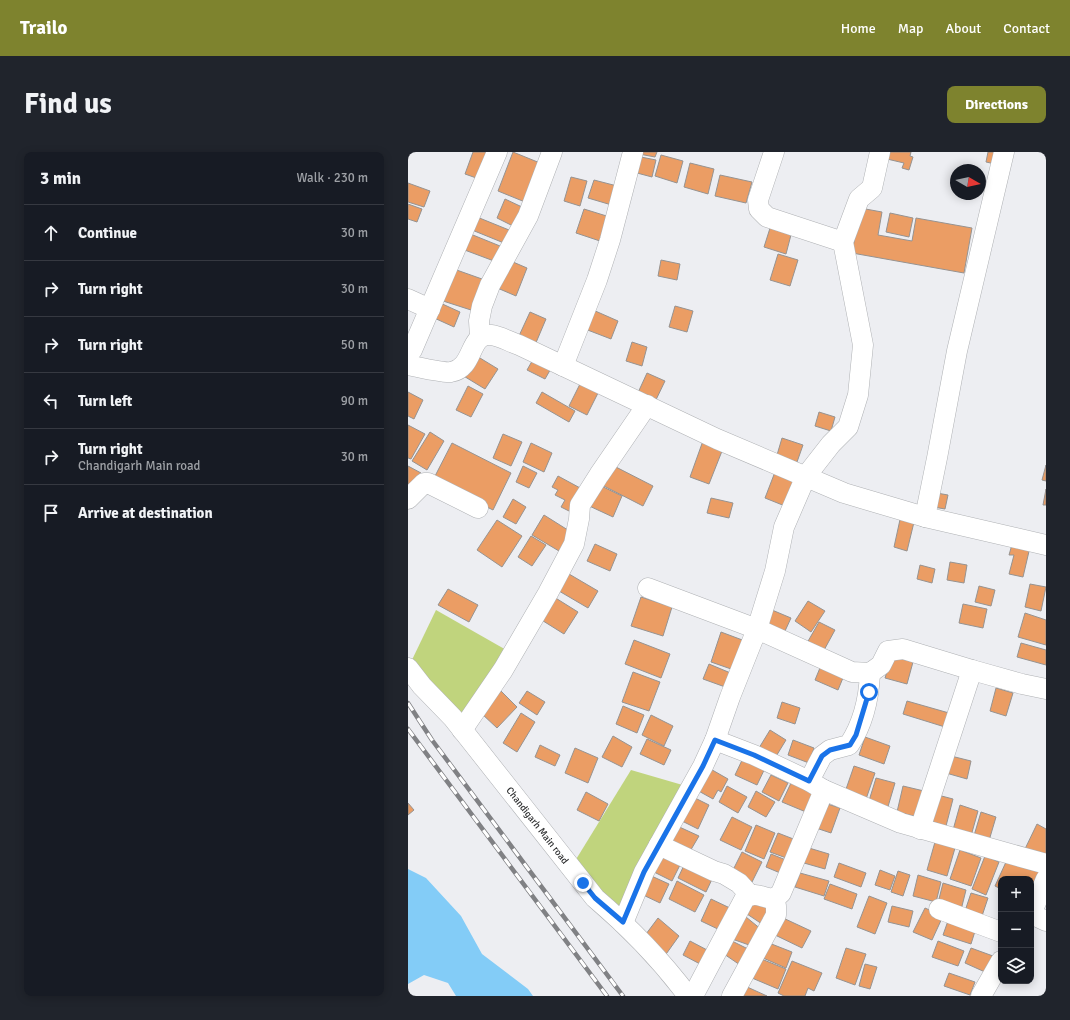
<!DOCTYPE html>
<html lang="en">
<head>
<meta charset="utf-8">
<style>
	:root { --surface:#171b24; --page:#20242c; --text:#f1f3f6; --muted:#9ea1a6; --line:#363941; --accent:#7e832e }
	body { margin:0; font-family:Signika,sans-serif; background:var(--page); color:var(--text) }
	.controls { position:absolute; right:12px; bottom:12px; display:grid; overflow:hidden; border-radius:8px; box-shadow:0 2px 10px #0003 }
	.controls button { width:36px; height:36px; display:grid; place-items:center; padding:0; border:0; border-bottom:1px solid var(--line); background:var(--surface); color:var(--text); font:20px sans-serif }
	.compass { position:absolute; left:542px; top:12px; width:36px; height:36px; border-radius:50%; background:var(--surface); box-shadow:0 2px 10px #0003; rotate:99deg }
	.stop { position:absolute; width:12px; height:12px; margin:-9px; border:3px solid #1a73e8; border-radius:50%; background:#fff }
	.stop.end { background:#1a73e8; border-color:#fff; box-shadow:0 1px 4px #0008 }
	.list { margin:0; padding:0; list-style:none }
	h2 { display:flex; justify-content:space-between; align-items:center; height:52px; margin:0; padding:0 16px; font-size:17px }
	h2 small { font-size:13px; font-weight:400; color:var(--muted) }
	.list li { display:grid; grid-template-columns:26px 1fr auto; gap:12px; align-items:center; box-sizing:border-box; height:56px; padding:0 16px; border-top:1px solid var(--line) }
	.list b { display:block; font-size:15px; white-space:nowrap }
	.list p { margin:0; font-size:13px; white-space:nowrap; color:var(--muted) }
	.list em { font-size:13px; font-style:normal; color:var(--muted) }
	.icon { flex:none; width:22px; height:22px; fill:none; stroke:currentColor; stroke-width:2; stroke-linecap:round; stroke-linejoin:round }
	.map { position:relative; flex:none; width:638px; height:844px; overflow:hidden; border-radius:8px }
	header { display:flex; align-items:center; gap:24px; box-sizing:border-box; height:56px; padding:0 20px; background:var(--accent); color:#fff }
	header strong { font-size:19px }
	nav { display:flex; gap:22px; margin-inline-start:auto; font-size:14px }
	.intro { display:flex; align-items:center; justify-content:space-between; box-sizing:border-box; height:96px; padding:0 24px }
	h1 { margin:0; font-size:28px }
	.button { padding:10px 18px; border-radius:8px; background:var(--accent); color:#fff; font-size:14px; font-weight:700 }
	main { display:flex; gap:24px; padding:0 24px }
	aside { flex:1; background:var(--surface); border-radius:8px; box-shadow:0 2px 10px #0003 }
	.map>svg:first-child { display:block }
	.park { fill:#c0d47d }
	.water { fill:#83ccf7 }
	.building { fill:#eb9d64; stroke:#969391 }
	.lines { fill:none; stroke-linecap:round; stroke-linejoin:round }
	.minor-casing { stroke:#afb1b4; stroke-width:21 }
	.minor { stroke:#fff; stroke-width:20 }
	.rail-casing { stroke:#808184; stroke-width:4.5 }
	.rail { stroke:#fff; stroke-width:3; stroke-dasharray:9; stroke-linecap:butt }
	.route { stroke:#1a73e8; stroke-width:5 }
	.labels { text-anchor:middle; stroke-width:3; stroke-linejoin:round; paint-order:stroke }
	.street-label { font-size:10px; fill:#303132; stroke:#fff }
</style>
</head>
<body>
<header>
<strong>Trailo</strong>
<nav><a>Home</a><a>Map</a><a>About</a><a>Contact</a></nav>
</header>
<div class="intro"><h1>Find us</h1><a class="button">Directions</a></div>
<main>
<aside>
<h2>3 min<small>Walk · 230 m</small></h2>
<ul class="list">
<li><svg class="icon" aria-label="ahead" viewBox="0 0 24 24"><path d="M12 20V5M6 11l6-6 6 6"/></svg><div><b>Continue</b></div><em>30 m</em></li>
<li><svg class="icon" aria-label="right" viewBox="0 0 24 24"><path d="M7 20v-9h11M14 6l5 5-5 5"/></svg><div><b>Turn right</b></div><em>30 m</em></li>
<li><svg class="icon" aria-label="right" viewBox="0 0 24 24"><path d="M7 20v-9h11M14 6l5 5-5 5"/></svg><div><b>Turn right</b></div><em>50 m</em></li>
<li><svg class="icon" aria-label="left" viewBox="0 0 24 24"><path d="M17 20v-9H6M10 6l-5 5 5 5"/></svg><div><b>Turn left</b></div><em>90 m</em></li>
<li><svg class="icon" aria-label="right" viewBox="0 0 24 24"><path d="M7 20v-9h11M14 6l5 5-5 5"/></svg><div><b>Turn right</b><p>Chandigarh Main road</p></div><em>30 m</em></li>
<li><svg class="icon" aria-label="arrive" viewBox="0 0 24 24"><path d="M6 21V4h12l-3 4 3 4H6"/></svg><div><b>Arrive at destination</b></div></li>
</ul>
</aside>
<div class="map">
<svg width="638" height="844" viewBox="0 0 638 844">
	<rect width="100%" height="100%" fill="#edeef2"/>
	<g class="park">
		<polygon points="28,458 100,499 55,569 2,512"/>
		<polygon points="223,618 278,634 210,765 167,709"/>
	</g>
	<polygon class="water" points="0,717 18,726 53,764 74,802 120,837 125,844 48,844 40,831 16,823 0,832"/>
	<g class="building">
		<polygon points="65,0 83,0 74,28 57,22"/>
		<polygon points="105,0 132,11 117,50 90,39"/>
		<polygon points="232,0 249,0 247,5 231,2"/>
		<polygon points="481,0 503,0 502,4 505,5 501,18 494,16 496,11 479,7"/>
		<polygon points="580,0 595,0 592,13 578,10"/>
		<polygon points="253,3 275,9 269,31 247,24"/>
		<polygon points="233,5 248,8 244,25 229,21"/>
		<polygon points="282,11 306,17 300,42 276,35"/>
		<polygon points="312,23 344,30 338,51 307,44"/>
		<polygon points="163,25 179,29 172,54 156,49"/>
		<polygon points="186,28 213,35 207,54 180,46"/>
		<polygon points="0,31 22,39 16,55 0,50"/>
		<polygon points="97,47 114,55 105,74 89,66"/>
		<polygon points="0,52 14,57 9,70 0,67"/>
		<polygon points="452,56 474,60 470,83 504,89 508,66 564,76 556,121 444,101"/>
		<polygon points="176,57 205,66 198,91 168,81"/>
		<polygon points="482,61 505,66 501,85 478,80"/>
		<polygon points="69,65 101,78 96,91 64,78"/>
		<polygon points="363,73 384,79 378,102 356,95"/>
		<polygon points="60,81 92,94 86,109 54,97"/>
		<polygon points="370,102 390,108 382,134 362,128"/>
		<polygon points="98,107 119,116 108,144 87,135"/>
		<polygon points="253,108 272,112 269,128 250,124"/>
		<polygon points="43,116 74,127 63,158 32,148"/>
		<polygon points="30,150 52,160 46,175 24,165"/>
		<polygon points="267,154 285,159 279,180 261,175"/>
		<polygon points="185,158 210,169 203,187 177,177"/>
		<polygon points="122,160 138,167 127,193 110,186"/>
		<polygon points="224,190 239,195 234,214 218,209"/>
		<polygon points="67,203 90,217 77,237 54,223"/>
		<polygon points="127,204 145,213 137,227 119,218"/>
		<polygon points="239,221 257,229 245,254 228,245"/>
		<polygon points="173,230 191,239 179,263 161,254"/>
		<polygon points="60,234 75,242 63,265 48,258"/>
		<polygon points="0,240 15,248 6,267 0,264"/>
		<polygon points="134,240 167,259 161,270 128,251"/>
		<polygon points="411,260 427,265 423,279 407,274"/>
		<polygon points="0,273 17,282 3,307 0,306"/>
		<polygon points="22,280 36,289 19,318 4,309"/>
		<polygon points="95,282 114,290 103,314 85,306"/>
		<polygon points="296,286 316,294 301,332 282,325"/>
		<polygon points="374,286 395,293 389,310 369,303"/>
		<polygon points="44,291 103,321 85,358 25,328"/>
		<polygon points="123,291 144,301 136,320 115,310"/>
		<polygon points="202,312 245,334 235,354 192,332"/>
		<polygon points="638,313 638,329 634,328"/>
		<polygon points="0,314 13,321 4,338 0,336"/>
		<polygon points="115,314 129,321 121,336 108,330"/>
		<polygon points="367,320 388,329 377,354 357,346"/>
		<polygon points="150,324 174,337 163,360 153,355 157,348 147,343 150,338 144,335"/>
		<polygon points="187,331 214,344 205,365 177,352"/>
		<polygon points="638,337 638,353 635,353"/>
		<polygon points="523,340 540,343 537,357 520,354"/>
		<polygon points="303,346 325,351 321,366 299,361"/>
		<polygon points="105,347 118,355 108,372 95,365"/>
		<polygon points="136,363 163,380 151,399 124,383"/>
		<polygon points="493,363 507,366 499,399 486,395"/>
		<polygon points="89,368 114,384 94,415 69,398"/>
		<polygon points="123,384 138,393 124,414 110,405"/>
		<polygon points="605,389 622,395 615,425 601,422 606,403 601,403"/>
		<polygon points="187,392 209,402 202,419 179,409"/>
		<polygon points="542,410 559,413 556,431 539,428"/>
		<polygon points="512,413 527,417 524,431 509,427"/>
		<polygon points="161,422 190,439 180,456 151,439"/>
		<polygon points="622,432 638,435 633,459 617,455"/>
		<polygon points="571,434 587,438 583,454 567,450"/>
		<polygon points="40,437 70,453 61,470 30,453"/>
		<polygon points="146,445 170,460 156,482 132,467"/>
		<polygon points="233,445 264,455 255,484 223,474"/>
		<polygon points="400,449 417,459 403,480 387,469"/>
		<polygon points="555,452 579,457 575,476 551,471"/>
		<polygon points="364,458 383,466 377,479 358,471"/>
		<polygon points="617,461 638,468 638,493 610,485"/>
		<polygon points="411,470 427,478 415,500 399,491"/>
		<polygon points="313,480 337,489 326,518 303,510"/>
		<polygon points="226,488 262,502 253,526 217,512"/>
		<polygon points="613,491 638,498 638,513 609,505"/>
		<polygon points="484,504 505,510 499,532 477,526"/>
		<polygon points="414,511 437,521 430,538 407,528"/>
		<polygon points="301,512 325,522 320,536 295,527"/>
		<polygon points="225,520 252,530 241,559 214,550"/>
		<polygon points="588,536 605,541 598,564 582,559"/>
		<polygon points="93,539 109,555 89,576 73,561"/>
		<polygon points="119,539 137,550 129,563 111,551"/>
		<polygon points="499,549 541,561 537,575 495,562"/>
		<polygon points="374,550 392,556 387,572 369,566"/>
		<polygon points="215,554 236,563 229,581 208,572"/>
		<polygon points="113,561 127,570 109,600 95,591"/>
		<polygon points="243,563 265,574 256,594 234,583"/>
		<polygon points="362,578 378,588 367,606 351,596"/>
		<polygon points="205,584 224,595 214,615 194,605"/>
		<polygon points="457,585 482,594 476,612 451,603"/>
		<polygon points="239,587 263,598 256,613 232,602"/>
		<polygon points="385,588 406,596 401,611 380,603"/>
		<polygon points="132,593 152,603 147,614 127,605"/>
		<polygon points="167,596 190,606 180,631 157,621"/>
		<polygon points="336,604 358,614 349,633 327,623"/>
		<polygon points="543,604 563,609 559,627 538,621"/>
		<polygon points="446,614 467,621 457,650 436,643"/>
		<polygon points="299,615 320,627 313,640 310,638 305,647 287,637"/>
		<polygon points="363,623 380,631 371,649 354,640"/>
		<polygon points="468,626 487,631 479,658 460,652"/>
		<polygon points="383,631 406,641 398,660 374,650"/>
		<polygon points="319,634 339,645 330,661 311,650"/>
		<polygon points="495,634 516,639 510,665 489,660"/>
		<polygon points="348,639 367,650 358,665 340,655"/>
		<polygon points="178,640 200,652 191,669 169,658"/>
		<polygon points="526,642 545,647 538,674 519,668"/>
		<polygon points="283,644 301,653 290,677 272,668"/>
		<polygon points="413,650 432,656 423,681 405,675"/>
		<polygon points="0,651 6,658 0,663"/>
		<polygon points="552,653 570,659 563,684 545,678"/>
		<polygon points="573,660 588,665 580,692 565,687"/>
		<polygon points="324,665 344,675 333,698 312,688"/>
		<polygon points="629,672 638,677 638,704 616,699"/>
		<polygon points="267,673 291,684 281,701 259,693"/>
		<polygon points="348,673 367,681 356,707 337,699"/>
		<polygon points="370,681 388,688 381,707 362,700"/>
		<polygon points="527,690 547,696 539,724 519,718"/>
		<polygon points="401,696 421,702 417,717 396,711"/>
		<polygon points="552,698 573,706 563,734 542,727"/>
		<polygon points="334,700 354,710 344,730 324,720"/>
		<polygon points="363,702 383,710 377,723 358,715"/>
		<polygon points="251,703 272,713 264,729 244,719"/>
		<polygon points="577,704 591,710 578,743 564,737"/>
		<polygon points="278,709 306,723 298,740 270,726"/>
		<polygon points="598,710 634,720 623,741 623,727 593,727 593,737 587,734"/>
		<polygon points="431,711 458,721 453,735 426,725"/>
		<polygon points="472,718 487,724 482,738 467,733"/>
		<polygon points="490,719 502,723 495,744 483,740"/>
		<polygon points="392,721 421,729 416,744 387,735"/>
		<polygon points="239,722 261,732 252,751 231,741"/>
		<polygon points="510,723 533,730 528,750 505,744"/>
		<polygon points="269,729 296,743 287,760 261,747"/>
		<polygon points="535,731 558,738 553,758 530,751"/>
		<polygon points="422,732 449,742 444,757 416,747"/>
		<polygon points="563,741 580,746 574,764 557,759"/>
		<polygon points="461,744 479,751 467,782 449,775"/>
		<polygon points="348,746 364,759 357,774 339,762"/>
		<polygon points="303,747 324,757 314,779 293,769"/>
		<polygon points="484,754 505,759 501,775 480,770"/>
		<polygon points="517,756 535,764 524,788 505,780"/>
		<polygon points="338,765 354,778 344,794 324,787"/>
		<polygon points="373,765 403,779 394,796 365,782"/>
		<polygon points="250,766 271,784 256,805 238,782"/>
		<polygon points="541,766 568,776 563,792 535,783"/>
		<polygon points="282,789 301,799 294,813 275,803"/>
		<polygon points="324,789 342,798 335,815 316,802"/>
		<polygon points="530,789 556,799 550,814 524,805"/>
		<polygon points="361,791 384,800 378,816 355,806"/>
		<polygon points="438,796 458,802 447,833 428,826"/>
		<polygon points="563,796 585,804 577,820 557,811"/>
		<polygon points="351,806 378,817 370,837 344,826"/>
		<polygon points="384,809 414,821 406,839 400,836 397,844 376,844 370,841"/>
		<polygon points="457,812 469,815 462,837 451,834"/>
		<polygon points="541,821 567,830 562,843 536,834"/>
		<polygon points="337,834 359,844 333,844"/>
	</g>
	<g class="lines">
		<defs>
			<g id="minor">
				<polyline points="366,0 350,48 351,57 359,65 435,90"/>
				<polyline points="0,147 22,157"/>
				<polyline points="72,185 71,169 74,154 82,133 120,64 144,0"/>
				<polyline points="0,203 4,198 89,0"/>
				<path d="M0,213C9,215 35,221 43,220C67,216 60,181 83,183C92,184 102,190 111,193L309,287L436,341L517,365L638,393"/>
				<polyline points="155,214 189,128 202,88 225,0"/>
				<polyline points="0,347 16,331 20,331 70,356"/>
				<polyline points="517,365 529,306 549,199 596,0"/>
				<polyline points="240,436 349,477 367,419 376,375 398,324 423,292 440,275 450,243 455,193 435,90 451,47 464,36 472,0"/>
				<path d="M0,516L14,534L45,566L187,746C221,775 253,808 280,844"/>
				<polyline points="54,578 95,518 140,441 166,392 171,367 172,353 191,323 239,253"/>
				<polyline points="307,588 346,603 401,629 416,638 493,671 638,712"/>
				<path d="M401,629L414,604L422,598L441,593C455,572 461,546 462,521"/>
				<polyline points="512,677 564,518"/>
				<polyline points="251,693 306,719 316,722 331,731 342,743"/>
				<polyline points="531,757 593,780"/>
				<polyline points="623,762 638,727"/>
				<polyline points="623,762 638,769"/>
				<polyline points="215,771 236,720 295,614 307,588 322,545 349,477 444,520 462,521 473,513 480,499 495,497 564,518 614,532 638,537"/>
				<path d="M285,844L337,746C353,736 360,755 373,741L416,638"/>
				<polyline points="324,844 368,763 368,754 365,747"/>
				<polyline points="573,844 593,809"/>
			</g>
		</defs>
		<use href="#minor" class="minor-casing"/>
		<use href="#minor" class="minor"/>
		<defs>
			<g id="rail">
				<polyline points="0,551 24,588 215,844"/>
				<polyline points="0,577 199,844"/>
			</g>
		</defs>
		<use href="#rail" class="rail-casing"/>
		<use href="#rail" class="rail"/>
	</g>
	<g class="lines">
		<polyline class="route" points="175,731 187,746 215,770 236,720 295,614 307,588 346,603 401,629 414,604 422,598 442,593 448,583 461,540"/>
	</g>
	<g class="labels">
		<g class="street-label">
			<text transform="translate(130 673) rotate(52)" y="4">Chandigarh Main road</text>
		</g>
	</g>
</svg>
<div class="controls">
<button>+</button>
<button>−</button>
<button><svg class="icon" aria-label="layers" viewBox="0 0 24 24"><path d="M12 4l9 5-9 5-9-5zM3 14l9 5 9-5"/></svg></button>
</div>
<svg class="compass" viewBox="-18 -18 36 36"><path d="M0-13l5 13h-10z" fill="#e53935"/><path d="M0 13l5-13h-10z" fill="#9ea1a6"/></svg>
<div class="stop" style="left:461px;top:540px"></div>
<div class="stop end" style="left:175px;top:731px"></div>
</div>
</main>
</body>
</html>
